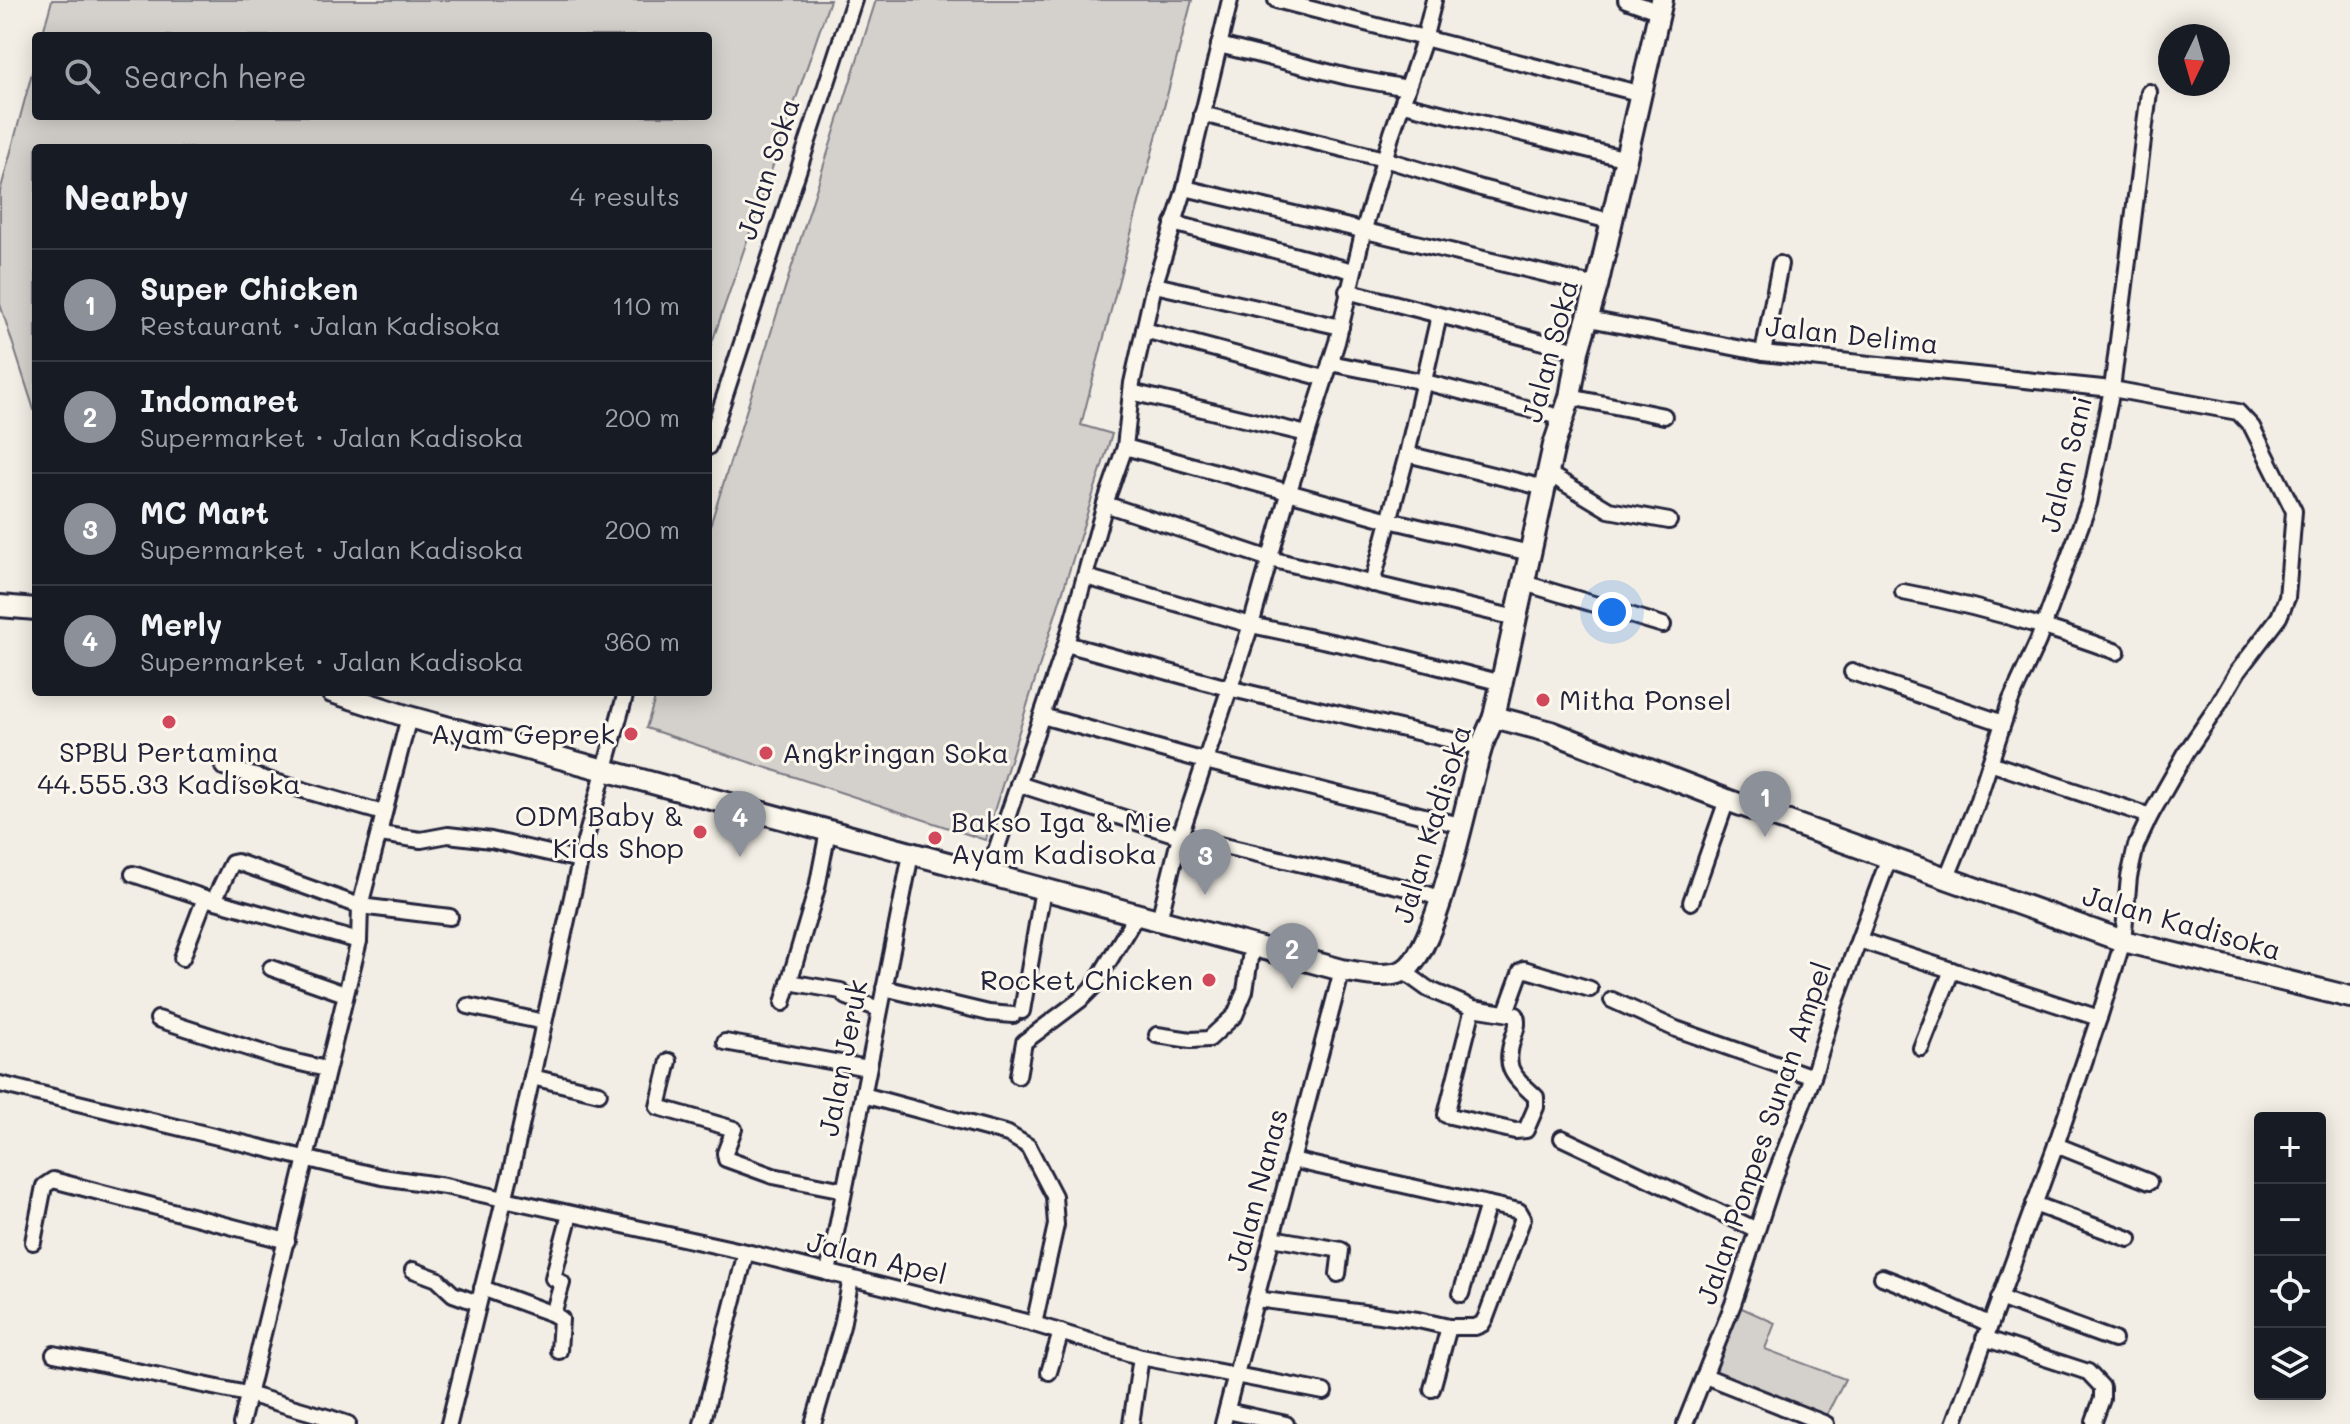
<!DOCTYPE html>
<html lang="en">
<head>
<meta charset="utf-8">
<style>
	:root { --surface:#171b24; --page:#20242c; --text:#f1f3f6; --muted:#9ea1a6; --line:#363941; --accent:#8c9099 }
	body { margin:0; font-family:Mali,sans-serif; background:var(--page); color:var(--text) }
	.controls { position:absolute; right:24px; bottom:24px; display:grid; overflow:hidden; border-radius:8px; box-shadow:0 4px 20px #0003 }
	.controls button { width:72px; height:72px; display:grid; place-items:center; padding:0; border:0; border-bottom:2px solid var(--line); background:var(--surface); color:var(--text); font:40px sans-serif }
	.compass { position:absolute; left:2158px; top:24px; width:72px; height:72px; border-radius:50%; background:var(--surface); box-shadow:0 4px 20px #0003; rotate:185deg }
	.you { position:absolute; left:1612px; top:612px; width:28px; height:28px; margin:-20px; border:6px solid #fff; border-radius:50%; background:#1a73e8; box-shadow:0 0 0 12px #1a73e833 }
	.badge { display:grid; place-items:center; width:52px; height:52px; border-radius:50%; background:var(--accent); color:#fff; font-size:26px; font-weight:700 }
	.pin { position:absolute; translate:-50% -66px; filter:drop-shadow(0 2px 4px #0008) }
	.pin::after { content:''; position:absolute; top:42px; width:28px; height:24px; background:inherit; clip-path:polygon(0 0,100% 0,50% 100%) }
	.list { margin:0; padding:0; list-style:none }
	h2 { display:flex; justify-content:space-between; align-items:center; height:104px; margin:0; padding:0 32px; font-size:34px }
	h2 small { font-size:26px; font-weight:400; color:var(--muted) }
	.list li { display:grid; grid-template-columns:52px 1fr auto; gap:24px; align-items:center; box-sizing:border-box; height:112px; padding:0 32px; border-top:2px solid var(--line) }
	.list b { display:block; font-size:30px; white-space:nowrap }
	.list p { margin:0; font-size:26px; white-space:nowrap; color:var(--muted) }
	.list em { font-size:26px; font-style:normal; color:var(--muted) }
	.icon { flex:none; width:44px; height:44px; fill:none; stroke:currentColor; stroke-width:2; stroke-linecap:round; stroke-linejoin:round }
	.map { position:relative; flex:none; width:2350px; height:1424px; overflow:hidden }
	.search { position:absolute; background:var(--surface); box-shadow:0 4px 20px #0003; left:32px; top:32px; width:680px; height:88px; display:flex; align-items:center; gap:20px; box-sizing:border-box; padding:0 28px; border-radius:8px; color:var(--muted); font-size:30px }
	.panel { position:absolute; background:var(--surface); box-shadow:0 4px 20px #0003; left:32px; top:144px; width:680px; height:552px; border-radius:8px }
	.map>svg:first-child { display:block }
	.green { fill:#d4d1cc; stroke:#7b7a84; stroke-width:2 }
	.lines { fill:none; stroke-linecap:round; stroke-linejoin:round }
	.street-casing { stroke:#22223b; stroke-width:20 }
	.secondary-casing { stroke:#22223b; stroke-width:26 }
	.street { stroke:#fbf7ec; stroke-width:14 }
	.secondary { stroke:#fbf7ec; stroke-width:20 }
	.poi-dot { fill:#d1495b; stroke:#fbf7ec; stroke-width:3 }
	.labels { text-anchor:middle; stroke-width:6; stroke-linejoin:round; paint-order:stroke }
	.street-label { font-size:28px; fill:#22223b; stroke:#fbf7ec }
	.poi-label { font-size:28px; fill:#22223b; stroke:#fbf7ec; text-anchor:start }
</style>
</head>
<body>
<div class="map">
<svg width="2350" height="1424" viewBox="0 0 2350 1424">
	<rect width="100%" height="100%" fill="#f2eee5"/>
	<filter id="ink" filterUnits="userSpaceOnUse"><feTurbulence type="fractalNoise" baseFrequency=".0125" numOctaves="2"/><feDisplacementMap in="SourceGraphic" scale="16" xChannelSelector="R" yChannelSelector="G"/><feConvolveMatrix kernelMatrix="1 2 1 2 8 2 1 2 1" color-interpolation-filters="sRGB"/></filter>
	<g filter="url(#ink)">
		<g class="green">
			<polygon points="52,0 830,0 708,354 708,148 36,148 36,416 0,304 0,192 36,58 36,116 708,116 708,36 42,36"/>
			<polygon points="876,0 1192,0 1081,425 1112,434 985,840 646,728 657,692 708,692 708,532"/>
			<polygon points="1733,1304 1775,1323 1765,1349 1845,1379 1823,1422 1705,1376"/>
		</g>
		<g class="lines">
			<defs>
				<g id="street">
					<polyline points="1230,0 1185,188 1153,290 1132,383 1125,447 1389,520 1530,553"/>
					<polyline points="1276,0 1642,94"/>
					<polyline points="1626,0 1660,12"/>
					<polyline points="1219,45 1348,77 1407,88"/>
					<polyline points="1404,104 1627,159"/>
					<polyline points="1202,114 1384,159 1481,188 1610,221"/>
					<polyline points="1185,188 1597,286"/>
					<polyline points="1173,223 1353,271"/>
					<polyline points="1155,285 1341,327"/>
					<polyline points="1347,291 1578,351"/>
					<polyline points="1589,319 1763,353 2112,389 2238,412 2252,427 2294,511 2287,598 2279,617 2238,671 2217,707 2187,751 2150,816 2136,846 2129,877 2123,941 2099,1018 2056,1145 1954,1424"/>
					<polyline points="1144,330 1324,378"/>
					<polyline points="1763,353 1780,264"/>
					<polyline points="1330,363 1425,382 1564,418"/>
					<polyline points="1131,392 1307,434"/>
					<polyline points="1570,397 1664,416"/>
					<polyline points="708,447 854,0"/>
					<polyline points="1407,454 1545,488"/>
					<polyline points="1549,474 1609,510 1669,521"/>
					<polyline points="1105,504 1270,559 1516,618"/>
					<polyline points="1086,577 1251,625 1393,655 1502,683"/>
					<polyline points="1524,583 1663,625"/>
					<polyline points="1372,584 1407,454 1439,316"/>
					<path d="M1903,592C1979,606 2044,625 2117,652"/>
					<polyline points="1066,644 1228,688 1481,747"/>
					<polyline points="1852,672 2003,723"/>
					<polyline points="1042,716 1205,761 1460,825"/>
					<polyline points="1990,763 2150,816"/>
					<polyline points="223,767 383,813"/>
					<polyline points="1018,784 1180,836 1415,890 1442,899"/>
					<polyline points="380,834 421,840 448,835 491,840 580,860"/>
					<polyline points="133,874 205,898 359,941"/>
					<polyline points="988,874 1066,644 1105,504 1125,447"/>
					<polyline points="1947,877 1976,806 2010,702 2038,641 2089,503 2112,389 2149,92"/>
					<polyline points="214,900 232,863 237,862 360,906 450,917"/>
					<polyline points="1691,902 1727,800"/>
					<polyline points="1159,920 1180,836 1251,625 1288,494 1337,342 1364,229 1392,133 1424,40 1434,0"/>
					<polyline points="1859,940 2099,1018"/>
					<polyline points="182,958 205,898"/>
					<polyline points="271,968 345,994"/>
					<path d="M1403,971L1428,989L1473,1008L1516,1015C1518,1023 1517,1027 1514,1035C1503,1068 1511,1074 1536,1097V1107L1526,1130L1515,1131L1446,1115L1473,1008"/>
					<polyline points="789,982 841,991 847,997 879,1009"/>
					<polyline points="884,988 989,1013 1013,1015"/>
					<polyline points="1612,1000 1676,1029 1813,1077"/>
					<polyline points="783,1003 817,888 828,831"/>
					<polyline points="468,1006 544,1022"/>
					<polyline points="1022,1011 1043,889"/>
					<polyline points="1506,1012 1521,971 1524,969 1590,989"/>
					<polyline points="158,1019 279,1058 326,1069"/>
					<polyline points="1157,1035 1191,1040 1209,1039 1235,1015 1245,991 1252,945"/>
					<polyline points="725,1042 868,1068"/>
					<polyline points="1921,1048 1952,970"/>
					<polyline points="669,1061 658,1107 734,1129 725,1153 726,1159 773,1176 844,1190"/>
					<polyline points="1018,1076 1024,1042 1080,1000 1094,986 1137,914"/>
					<polyline points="532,1077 599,1093"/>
					<polyline points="0,1084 382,1177 445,1186 746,1252 1034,1324 1141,1357 1324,1392"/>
					<polyline points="863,1095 1008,1134 1028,1146 1054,1196 1056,1225 1034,1324"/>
					<polyline points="1562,1138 1757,1230"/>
					<polyline points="2056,1145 2149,1182"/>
					<polyline points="2034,1204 2129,1239"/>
					<polyline points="1272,1238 1341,1250 1338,1274"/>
					<polyline points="33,1242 44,1186 53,1180 287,1241"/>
					<polyline points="413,1270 437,1279 453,1294 478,1303"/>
					<polyline points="828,1273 911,854"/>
					<path d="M1882,1277C1919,1290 1953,1308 1989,1324"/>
					<polyline points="482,1288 553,1314 561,1319 559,1351"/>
					<polyline points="1461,1294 1488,1204"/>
					<polyline points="1999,1298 2114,1340"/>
					<polyline points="1256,1299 1418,1320 1449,1327 1475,1327 1482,1324 1486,1317 1523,1218 1519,1211 1292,1160"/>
					<polyline points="553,1314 562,1283 553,1278 570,1214"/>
					<polyline points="1984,1338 2088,1372 2102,1387 2102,1399 2094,1421"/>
					<polyline points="54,1354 247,1394 330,1418 329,1424"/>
					<polyline points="1049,1372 1061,1332"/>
					<polyline points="1705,1376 1826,1424"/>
					<polyline points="1432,1389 1449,1327"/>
					<polyline points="1227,1411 1286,1424"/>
					<polyline points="330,1418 348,1424"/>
					<polyline points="241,1424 359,941 360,906 409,717"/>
					<polyline points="449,1424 510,1176 582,852 626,692"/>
					<polyline points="702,1424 746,1252"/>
					<polyline points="813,1424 842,1326 851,1278"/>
					<polyline points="1131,1424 1141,1357"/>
					<polyline points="1223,1424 1342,970"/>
					<polyline points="1685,1424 1733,1304 1773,1181 1813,1077 1835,1004 1889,858"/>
				</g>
				<g id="secondary">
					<polyline points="0,606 36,609"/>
					<path d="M332,692L409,717L1342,970C1359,973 1386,979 1403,971C1437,955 1468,792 1480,752C1483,740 1489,729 1494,717L1551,732L1727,800L2123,941L2350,997"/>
					<polyline points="1494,717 1554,445 1570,397 1578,351 1597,286 1662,0"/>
				</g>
			</defs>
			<use href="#street" class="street-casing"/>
			<use href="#secondary" class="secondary-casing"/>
			<use href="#street" class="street"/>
			<use href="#secondary" class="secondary"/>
		</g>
	</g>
	<g class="poi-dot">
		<circle cx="1543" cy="700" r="8"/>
		<circle cx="169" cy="722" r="8"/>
		<circle cx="631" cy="734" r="8"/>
		<circle cx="766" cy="753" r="8"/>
		<circle cx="700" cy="832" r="8"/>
		<circle cx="935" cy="838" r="8"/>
		<circle cx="1209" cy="980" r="8"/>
	</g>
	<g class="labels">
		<g class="street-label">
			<text transform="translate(768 169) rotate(-72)" y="10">Jalan Soka</text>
			<text transform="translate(1852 335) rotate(6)" y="10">Jalan Delima</text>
			<text transform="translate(1550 351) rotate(-75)" y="10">Jalan Soka</text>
			<text transform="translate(2066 464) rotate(-76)" y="10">Jalan Sani</text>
			<text transform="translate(1432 824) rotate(-73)" y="10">Jalan Kadisoka</text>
			<text transform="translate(2182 923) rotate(16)" y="10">Jalan Kadisoka</text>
			<text transform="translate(843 1058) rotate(-79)" y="10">Jalan Jeruk</text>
			<text transform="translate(1764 1133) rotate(-71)" y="10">Jalan Ponpes Sunan Ampel</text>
			<text transform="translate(1257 1190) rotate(-75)" y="10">Jalan Nanas</text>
			<text transform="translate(877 1258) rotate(14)" y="10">Jalan Apel</text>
		</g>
		<g class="poi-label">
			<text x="1559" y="710">Mitha Ponsel</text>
			<text x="615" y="744" text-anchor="end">Ayam Geprek</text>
			<text x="169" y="762" text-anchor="middle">SPBU Pertamina<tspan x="169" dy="32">44.555.33 Kadisoka</tspan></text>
			<text x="782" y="763">Angkringan Soka</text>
			<text x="684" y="826" text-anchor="end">ODM Baby &amp;<tspan x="684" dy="32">Kids Shop</tspan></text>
			<text x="951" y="832">Bakso Iga &amp; Mie<tspan x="951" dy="32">Ayam Kadisoka</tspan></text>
			<text x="1193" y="990" text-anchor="end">Rocket Chicken</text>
		</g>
	</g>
</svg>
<div class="controls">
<button>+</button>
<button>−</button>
<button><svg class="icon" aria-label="locate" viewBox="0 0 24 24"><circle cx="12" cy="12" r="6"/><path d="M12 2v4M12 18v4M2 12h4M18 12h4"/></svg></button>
<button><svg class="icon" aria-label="layers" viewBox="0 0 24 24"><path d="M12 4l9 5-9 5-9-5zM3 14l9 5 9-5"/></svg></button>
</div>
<svg class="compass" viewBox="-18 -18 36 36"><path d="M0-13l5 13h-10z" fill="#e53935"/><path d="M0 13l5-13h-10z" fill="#9ea1a6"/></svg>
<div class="you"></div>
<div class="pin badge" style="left:1765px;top:837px">1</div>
<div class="pin badge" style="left:1292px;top:989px">2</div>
<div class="pin badge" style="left:1205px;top:895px">3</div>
<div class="pin badge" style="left:740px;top:857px">4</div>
<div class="search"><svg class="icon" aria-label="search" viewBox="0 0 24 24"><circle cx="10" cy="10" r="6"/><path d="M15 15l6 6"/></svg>Search here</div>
<section class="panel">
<h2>Nearby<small>4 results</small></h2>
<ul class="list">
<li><span class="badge">1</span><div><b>Super Chicken</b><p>Restaurant · Jalan Kadisoka</p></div><em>110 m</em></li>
<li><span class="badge">2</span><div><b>Indomaret</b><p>Supermarket · Jalan Kadisoka</p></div><em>200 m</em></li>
<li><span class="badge">3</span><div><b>MC Mart</b><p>Supermarket · Jalan Kadisoka</p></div><em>200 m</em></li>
<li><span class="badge">4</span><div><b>Merly</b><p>Supermarket · Jalan Kadisoka</p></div><em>360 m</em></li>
</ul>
</section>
</div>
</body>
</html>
